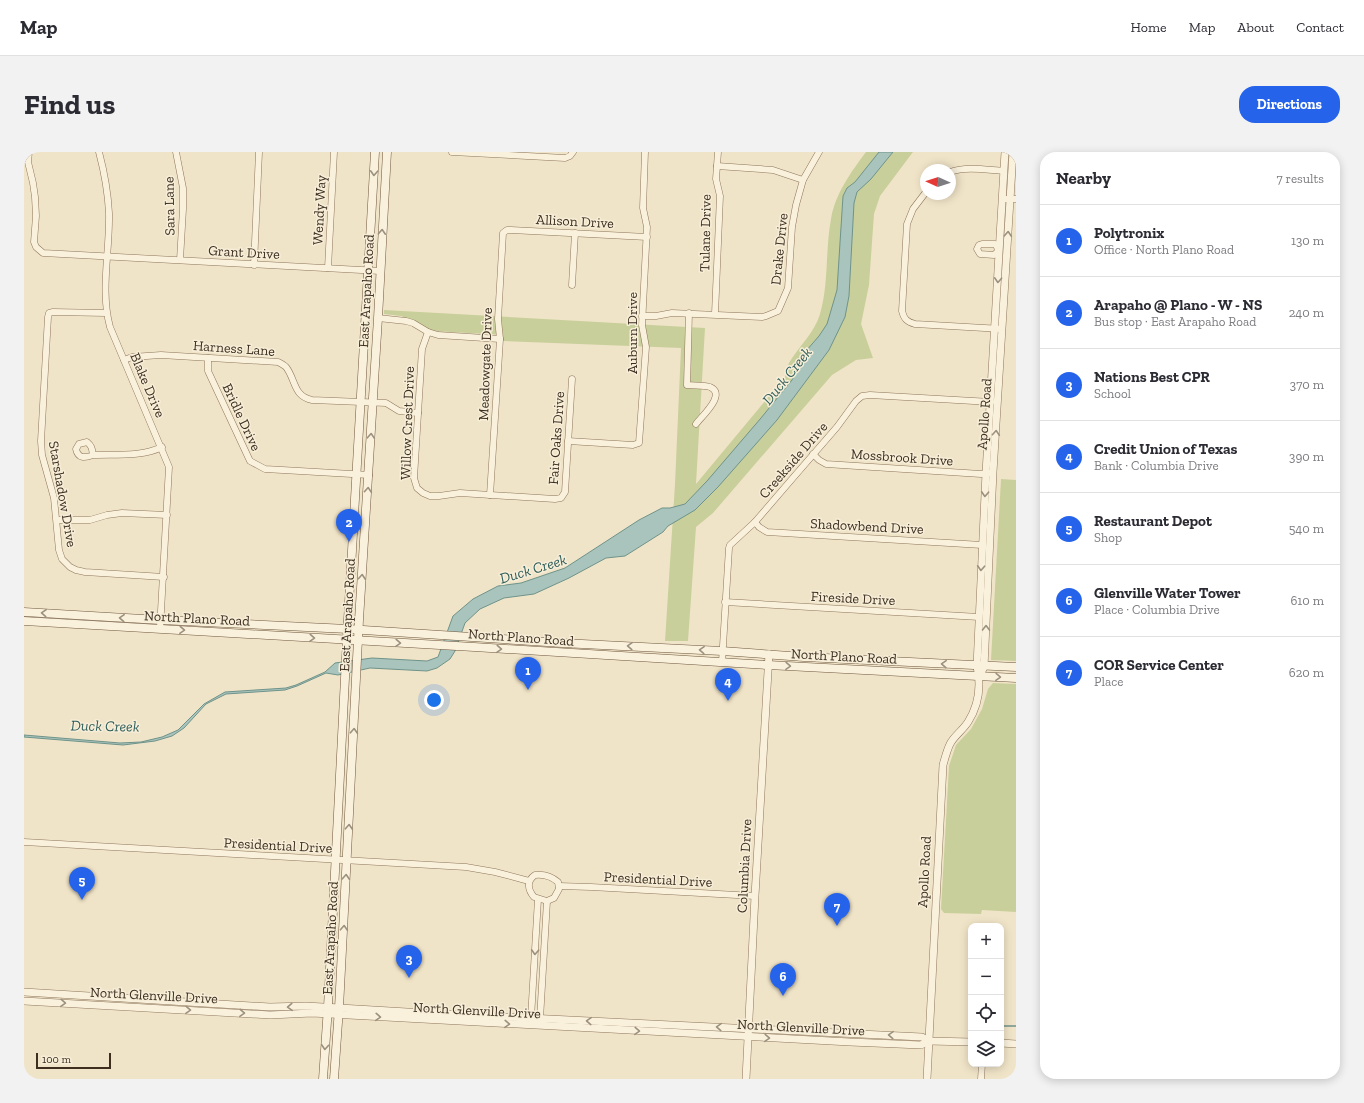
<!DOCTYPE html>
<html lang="en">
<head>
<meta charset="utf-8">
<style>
	:root { --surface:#fff; --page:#f2f2f3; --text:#2b2b33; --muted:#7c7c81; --line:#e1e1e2; --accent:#2563eb }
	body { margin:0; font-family:"Zilla Slab",serif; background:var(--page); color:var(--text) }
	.controls { position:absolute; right:12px; bottom:12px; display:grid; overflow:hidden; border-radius:8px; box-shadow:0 2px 10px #0003 }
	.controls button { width:36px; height:36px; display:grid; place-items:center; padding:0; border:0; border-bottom:1px solid var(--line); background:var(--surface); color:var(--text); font:20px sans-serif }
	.compass { position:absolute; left:896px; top:12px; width:36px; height:36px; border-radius:50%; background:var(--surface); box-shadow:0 2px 10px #0003; rotate:273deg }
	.scale { position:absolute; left:12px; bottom:10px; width:75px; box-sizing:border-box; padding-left:4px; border:2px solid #3d2e20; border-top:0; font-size:11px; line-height:14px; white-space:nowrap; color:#3d2e20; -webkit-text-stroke:3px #f7eed8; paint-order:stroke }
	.you { position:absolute; left:410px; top:548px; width:14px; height:14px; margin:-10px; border:3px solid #fff; border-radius:50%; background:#1a73e8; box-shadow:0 0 0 6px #1a73e833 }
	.badge { display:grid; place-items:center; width:26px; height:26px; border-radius:50%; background:var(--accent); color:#fff; font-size:13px; font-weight:700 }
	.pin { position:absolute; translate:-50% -33px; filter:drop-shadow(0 1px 2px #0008) }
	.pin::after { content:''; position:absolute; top:21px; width:14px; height:12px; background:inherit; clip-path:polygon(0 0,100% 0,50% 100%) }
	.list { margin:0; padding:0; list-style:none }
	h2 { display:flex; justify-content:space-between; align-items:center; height:52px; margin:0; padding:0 16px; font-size:17px }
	h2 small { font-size:13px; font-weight:400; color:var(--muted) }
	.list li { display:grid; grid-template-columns:26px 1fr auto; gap:12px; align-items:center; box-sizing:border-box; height:72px; padding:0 16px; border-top:1px solid var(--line) }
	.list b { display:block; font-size:15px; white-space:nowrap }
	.list p { margin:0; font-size:13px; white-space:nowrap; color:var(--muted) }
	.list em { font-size:13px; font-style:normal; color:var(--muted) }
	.icon { flex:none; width:22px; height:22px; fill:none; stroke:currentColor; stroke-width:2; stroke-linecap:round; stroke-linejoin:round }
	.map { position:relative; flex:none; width:992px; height:927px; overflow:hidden; border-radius:16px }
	header { display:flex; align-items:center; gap:24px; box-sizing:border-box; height:56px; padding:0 20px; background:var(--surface); border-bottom:1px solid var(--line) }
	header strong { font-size:19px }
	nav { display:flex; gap:22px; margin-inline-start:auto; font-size:14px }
	.intro { display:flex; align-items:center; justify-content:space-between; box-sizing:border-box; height:96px; padding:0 24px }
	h1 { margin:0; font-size:28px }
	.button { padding:10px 18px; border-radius:16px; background:var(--accent); color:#fff; font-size:14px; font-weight:700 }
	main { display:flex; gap:24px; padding:0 24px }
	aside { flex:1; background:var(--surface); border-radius:16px; box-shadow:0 2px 10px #0003 }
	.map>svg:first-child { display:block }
	.green { fill:#c9cf9b }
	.water { fill:#a9c4bc; stroke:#6f938a }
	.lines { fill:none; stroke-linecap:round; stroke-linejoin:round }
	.stream { stroke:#6f938a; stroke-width:1.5 }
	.minor-casing { stroke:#8d765c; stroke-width:7 }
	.tertiary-casing { stroke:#8d765c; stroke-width:8 }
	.secondary-casing { stroke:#6f573f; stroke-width:9 }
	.minor { stroke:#faf1dc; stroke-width:6 }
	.tertiary { stroke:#faf1dc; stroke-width:7 }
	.secondary { stroke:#faf1dc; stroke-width:8 }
	.oneway { stroke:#9c907e }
	.labels { text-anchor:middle; stroke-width:3; stroke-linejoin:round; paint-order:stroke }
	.street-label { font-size:14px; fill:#3d2e20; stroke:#f7eed8 }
	.water-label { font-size:15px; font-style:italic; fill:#2f5d5a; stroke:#f7eed8 }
</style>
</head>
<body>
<header>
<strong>Map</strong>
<nav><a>Home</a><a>Map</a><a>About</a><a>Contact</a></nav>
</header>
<div class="intro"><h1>Find us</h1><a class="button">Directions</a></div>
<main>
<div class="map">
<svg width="992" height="927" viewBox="0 0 992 927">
	<rect width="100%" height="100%" fill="#f0e4c8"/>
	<g class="green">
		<path d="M842,0H889L856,44L850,62L845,133L837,172L849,206L832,208L808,223L689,361L672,375L664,489H641L651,332L657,196L479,189V183L409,179L377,164L360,162V158L681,176L672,332L761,225C762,221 763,215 765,211C775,194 791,180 796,162C805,131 801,99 807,67C811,42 827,20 842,0Z"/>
		<polygon points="977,327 992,328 992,509 967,508"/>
		<polygon points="969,531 992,532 992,760 958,758 957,762 920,761 917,757 925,614 932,593 947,577 958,557 964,537"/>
	</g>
	<polygon class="water" points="855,0 869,0 847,27 833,40 830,51 825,144 821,165 805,198 753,268 694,335 671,358 644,374 639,380 601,404 582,406 545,426 510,442 480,446 456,457 441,471 431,499 426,507 413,516 403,519 346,516 314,523 302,521 273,534 261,538 202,542 182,552 160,576 148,584 131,589 99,593 0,585 0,583 96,591 117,590 138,585 154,578 180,552 201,540 262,536 272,533 301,520 311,511 348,506 403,509 414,505 429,464 449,447 474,434 497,431 541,416 615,368 638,356 646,356 661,352 683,329 737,266 768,228 779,209 782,199 795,184 803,172 813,138 819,44 823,36 831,30"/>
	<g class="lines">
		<polyline class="stream" points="977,874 992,874"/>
		<defs>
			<g id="minor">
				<polyline points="5,0 4,10 9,31 11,45 12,64 10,90 12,95 19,101 356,119"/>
				<path d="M75,0C80,19 84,41 85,61C86,99 76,138 86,175L145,315L136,477"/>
				<polyline points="152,0 159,36 159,57 156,108"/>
				<polyline points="428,0 541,6 546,4 549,0"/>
				<polyline points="693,14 749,18 779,28"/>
				<path d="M926,20C943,14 963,18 980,19"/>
				<path d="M902,40L889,57L883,72L878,159C880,167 883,170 891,172L978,177"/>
				<polyline points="979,47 992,47"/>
				<polygon points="958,92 971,92 975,98 970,103 956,102 953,97 955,93"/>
				<polyline points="230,113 235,0"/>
				<polyline points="304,116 310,0"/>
				<polyline points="548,133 551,81"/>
				<polyline points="82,161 29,160 25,161 24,165 17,289 18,303 30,346 35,398 38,407 46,415 52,418 61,420 140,425"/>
				<path d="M665,161L663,233C670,234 679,233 686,235C703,242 678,264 672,272"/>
				<polyline points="691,162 696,44 692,27 694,0"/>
				<polyline points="618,164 632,164 648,161 738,165 742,164 754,159 764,136 768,75 772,53 779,28 795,0"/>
				<polyline points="354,166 382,169 389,171 404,180 414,183 476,187"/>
				<polyline points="404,180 398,197 390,326 393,336 399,341 406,344 415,344 436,341 531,347 537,346 541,340 548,227"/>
				<polyline points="184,206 184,219 226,309 241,317 345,323"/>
				<path d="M100,208L108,205L137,203L254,210C256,211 260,213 262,215C272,228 269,244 288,248L362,251L375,259L394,261"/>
				<polyline points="544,289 609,293 615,291 622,195 618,173 623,75 619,56 621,0"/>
				<polyline points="789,302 795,308 802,312 957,322 966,321"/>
				<path d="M69,303C68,297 68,294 63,290L55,292L52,297C54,307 61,306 69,303C91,302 118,305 138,295"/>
				<polyline points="466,343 476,187 474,167 479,81 483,78 487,78 623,85"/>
				<polyline points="33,368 66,368 83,363 98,361 143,363"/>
				<polyline points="731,370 735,375 743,380 958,393"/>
				<polyline points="701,450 955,465"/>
				<polyline points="698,510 705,396 706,393 731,370 768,327 813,275 832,249 838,244 846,243 967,250"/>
				<polyline points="0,690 442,715 471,720 505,729"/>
				<path d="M511,723C519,722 527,724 534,730L535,737L530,746L523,749L510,745C504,738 502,729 511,723Z"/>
				<polyline points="535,734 567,735 731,744"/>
				<polyline points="508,869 507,866 514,747"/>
				<polyline points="514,869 516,867 523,749"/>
				<polyline points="957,927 958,912"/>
			</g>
			<g id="tertiary">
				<polyline points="955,525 960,515 969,320 989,0"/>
				<polyline points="0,840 246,855 282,854 400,861 898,885 905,889 947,890"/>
				<polyline points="0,849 246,863 288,861 826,890 897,893 905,889"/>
				<polyline points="977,891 992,892"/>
				<polyline points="722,927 731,744 745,502"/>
				<path d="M903,927L919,613C921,606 923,598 926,592C930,584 939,578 944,570C955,553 957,533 953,514L962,321L981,0"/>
			</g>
			<g id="secondary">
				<polyline points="0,460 136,468 324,477 538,491 698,499 780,505 992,515"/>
				<polyline points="0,469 450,495 744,513 992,526"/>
				<polyline points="299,927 304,855 324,468 351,0"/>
				<polyline points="310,927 315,856 335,468 354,166 363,0"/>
			</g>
		</defs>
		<use href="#minor" class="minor-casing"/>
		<use href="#tertiary" class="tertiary-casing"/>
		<use href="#secondary" class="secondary-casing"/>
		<use href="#minor" class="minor"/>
		<use href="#tertiary" class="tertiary"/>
		<use href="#secondary" class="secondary"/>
	</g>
	<defs><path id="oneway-chevron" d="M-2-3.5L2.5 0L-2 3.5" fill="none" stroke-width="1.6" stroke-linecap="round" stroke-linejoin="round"/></defs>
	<g class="oneway">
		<use href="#oneway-chevron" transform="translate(350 21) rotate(93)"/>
		<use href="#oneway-chevron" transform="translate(358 80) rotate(-87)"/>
		<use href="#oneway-chevron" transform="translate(984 82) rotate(-87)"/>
		<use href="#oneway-chevron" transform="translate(974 128) rotate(93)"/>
		<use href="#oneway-chevron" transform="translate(972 281) rotate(-86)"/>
		<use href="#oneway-chevron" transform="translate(347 284) rotate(-87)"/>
		<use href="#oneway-chevron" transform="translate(344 338) rotate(-86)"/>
		<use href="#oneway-chevron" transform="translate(961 342) rotate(93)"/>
		<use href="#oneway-chevron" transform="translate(957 416) rotate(93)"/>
		<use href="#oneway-chevron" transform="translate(338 425) rotate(-86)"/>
		<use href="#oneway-chevron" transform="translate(20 461) rotate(-176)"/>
		<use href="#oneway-chevron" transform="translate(98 466) rotate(-177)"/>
		<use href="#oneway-chevron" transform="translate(962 476) rotate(-89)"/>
		<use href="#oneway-chevron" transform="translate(158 478) rotate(3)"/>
		<use href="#oneway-chevron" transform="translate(288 486) rotate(4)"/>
		<use href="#oneway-chevron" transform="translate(374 491) rotate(3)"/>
		<use href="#oneway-chevron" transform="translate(606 494) rotate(-177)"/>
		<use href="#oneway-chevron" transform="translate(475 497) rotate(4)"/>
		<use href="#oneway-chevron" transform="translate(678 498) rotate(-177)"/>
		<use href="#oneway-chevron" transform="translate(920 512) rotate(-177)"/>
		<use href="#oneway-chevron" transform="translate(764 514) rotate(2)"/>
		<use href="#oneway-chevron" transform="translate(974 525) rotate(2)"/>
		<use href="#oneway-chevron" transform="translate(330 579) rotate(-87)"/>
		<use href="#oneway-chevron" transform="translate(325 675) rotate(-87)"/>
		<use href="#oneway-chevron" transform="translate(322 725) rotate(-87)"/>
		<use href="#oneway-chevron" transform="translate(320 776) rotate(-87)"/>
		<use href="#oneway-chevron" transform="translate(511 800) rotate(93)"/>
		<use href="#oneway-chevron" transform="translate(39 851) rotate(4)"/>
		<use href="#oneway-chevron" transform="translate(266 855) rotate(177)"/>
		<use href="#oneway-chevron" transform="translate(164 858) rotate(3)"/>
		<use href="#oneway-chevron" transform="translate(218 861) rotate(3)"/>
		<use href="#oneway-chevron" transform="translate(354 865) rotate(4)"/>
		<use href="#oneway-chevron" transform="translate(565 869) rotate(-177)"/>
		<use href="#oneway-chevron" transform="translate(483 872) rotate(3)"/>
		<use href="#oneway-chevron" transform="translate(695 875) rotate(-177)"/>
		<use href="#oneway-chevron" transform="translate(613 879) rotate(3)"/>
		<use href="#oneway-chevron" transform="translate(867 883) rotate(-177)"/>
		<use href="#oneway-chevron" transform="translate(743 886) rotate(3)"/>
		<use href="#oneway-chevron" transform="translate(301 895) rotate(94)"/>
	</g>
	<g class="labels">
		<g class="street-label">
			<text transform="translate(145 54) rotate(-91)" y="5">Sara Lane</text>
			<text transform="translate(295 58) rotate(-87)" y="5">Wendy Way</text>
			<text transform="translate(551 69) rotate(3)" y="5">Allison Drive</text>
			<text transform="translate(681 81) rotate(-89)" y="5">Tulane Drive</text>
			<text transform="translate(755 97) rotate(-84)" y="5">Drake Drive</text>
			<text transform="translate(220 100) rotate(3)" y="5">Grant Drive</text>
			<text transform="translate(342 139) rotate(-87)" y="5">East Arapaho Road</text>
			<text transform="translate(608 181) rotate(-90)" y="5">Auburn Drive</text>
			<text transform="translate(210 196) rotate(4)" y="5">Harness Lane</text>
			<text transform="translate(461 212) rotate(-88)" y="5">Meadowgate Drive</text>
			<text transform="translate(124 233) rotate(67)" y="5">Blake Drive</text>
			<text transform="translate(960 262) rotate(-86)" y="5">Apollo Road</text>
			<text transform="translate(218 265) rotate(65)" y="5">Bridle Drive</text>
			<text transform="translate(383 271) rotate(-88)" y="5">Willow Crest Drive</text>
			<text transform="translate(532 286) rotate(-86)" y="5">Fair Oaks Drive</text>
			<text transform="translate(878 305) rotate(4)" y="5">Mossbrook Drive</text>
			<text transform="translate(769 308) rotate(-49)" y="5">Creekside Drive</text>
			<text transform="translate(39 342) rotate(80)" y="5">Starshadow Drive</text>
			<text transform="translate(843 374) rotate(3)" y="5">Shadowbend Drive</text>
			<text transform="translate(829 446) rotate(3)" y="5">Fireside Drive</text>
			<text transform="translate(323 463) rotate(-87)" y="5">East Arapaho Road</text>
			<text transform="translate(173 466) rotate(3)" y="5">North Plano Road</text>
			<text transform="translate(497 485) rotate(4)" y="5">North Plano Road</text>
			<text transform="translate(820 504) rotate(3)" y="5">North Plano Road</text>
			<text transform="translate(254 693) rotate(3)" y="5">Presidential Drive</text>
			<text transform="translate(720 714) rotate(-87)" y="5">Columbia Drive</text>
			<text transform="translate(900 720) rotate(-87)" y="5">Apollo Road</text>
			<text transform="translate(634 727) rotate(3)" y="5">Presidential Drive</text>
			<text transform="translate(306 786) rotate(-87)" y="5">East Arapaho Road</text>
			<text transform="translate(130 843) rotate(3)" y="5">North Glenville Drive</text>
			<text transform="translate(453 858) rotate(3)" y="5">North Glenville Drive</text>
			<text transform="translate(777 875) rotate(3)" y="5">North Glenville Drive</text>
		</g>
		<g class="water-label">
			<text transform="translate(763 224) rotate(-51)" y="5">Duck Creek</text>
			<text transform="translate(509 417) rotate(-17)" y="5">Duck Creek</text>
			<text transform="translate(81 574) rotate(1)" y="5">Duck Creek</text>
		</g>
	</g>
</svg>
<div class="controls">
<button>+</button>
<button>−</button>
<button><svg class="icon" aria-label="locate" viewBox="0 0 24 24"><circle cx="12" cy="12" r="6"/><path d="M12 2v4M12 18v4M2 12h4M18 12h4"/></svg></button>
<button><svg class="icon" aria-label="layers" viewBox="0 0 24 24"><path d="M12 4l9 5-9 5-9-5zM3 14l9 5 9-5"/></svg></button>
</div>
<svg class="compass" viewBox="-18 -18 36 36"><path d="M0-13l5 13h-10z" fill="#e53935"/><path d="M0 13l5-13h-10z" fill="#7c7c81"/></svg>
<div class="scale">100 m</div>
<div class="you"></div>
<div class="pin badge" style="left:504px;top:538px">1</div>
<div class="pin badge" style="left:325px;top:390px">2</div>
<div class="pin badge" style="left:385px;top:826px">3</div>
<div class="pin badge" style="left:704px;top:549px">4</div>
<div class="pin badge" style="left:58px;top:748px">5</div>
<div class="pin badge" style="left:759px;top:844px">6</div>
<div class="pin badge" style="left:813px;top:774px">7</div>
</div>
<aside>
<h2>Nearby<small>7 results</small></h2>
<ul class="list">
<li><span class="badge">1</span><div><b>Polytronix</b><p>Office · North Plano Road</p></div><em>130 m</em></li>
<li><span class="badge">2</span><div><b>Arapaho @ Plano - W - NS</b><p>Bus stop · East Arapaho Road</p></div><em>240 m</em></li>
<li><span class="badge">3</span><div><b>Nations Best CPR</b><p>School</p></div><em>370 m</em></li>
<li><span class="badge">4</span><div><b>Credit Union of Texas</b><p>Bank · Columbia Drive</p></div><em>390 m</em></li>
<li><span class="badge">5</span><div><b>Restaurant Depot</b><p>Shop</p></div><em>540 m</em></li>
<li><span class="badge">6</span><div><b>Glenville Water Tower</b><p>Place · Columbia Drive</p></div><em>610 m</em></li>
<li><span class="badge">7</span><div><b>COR Service Center</b><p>Place</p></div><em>620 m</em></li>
</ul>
</aside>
</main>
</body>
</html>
